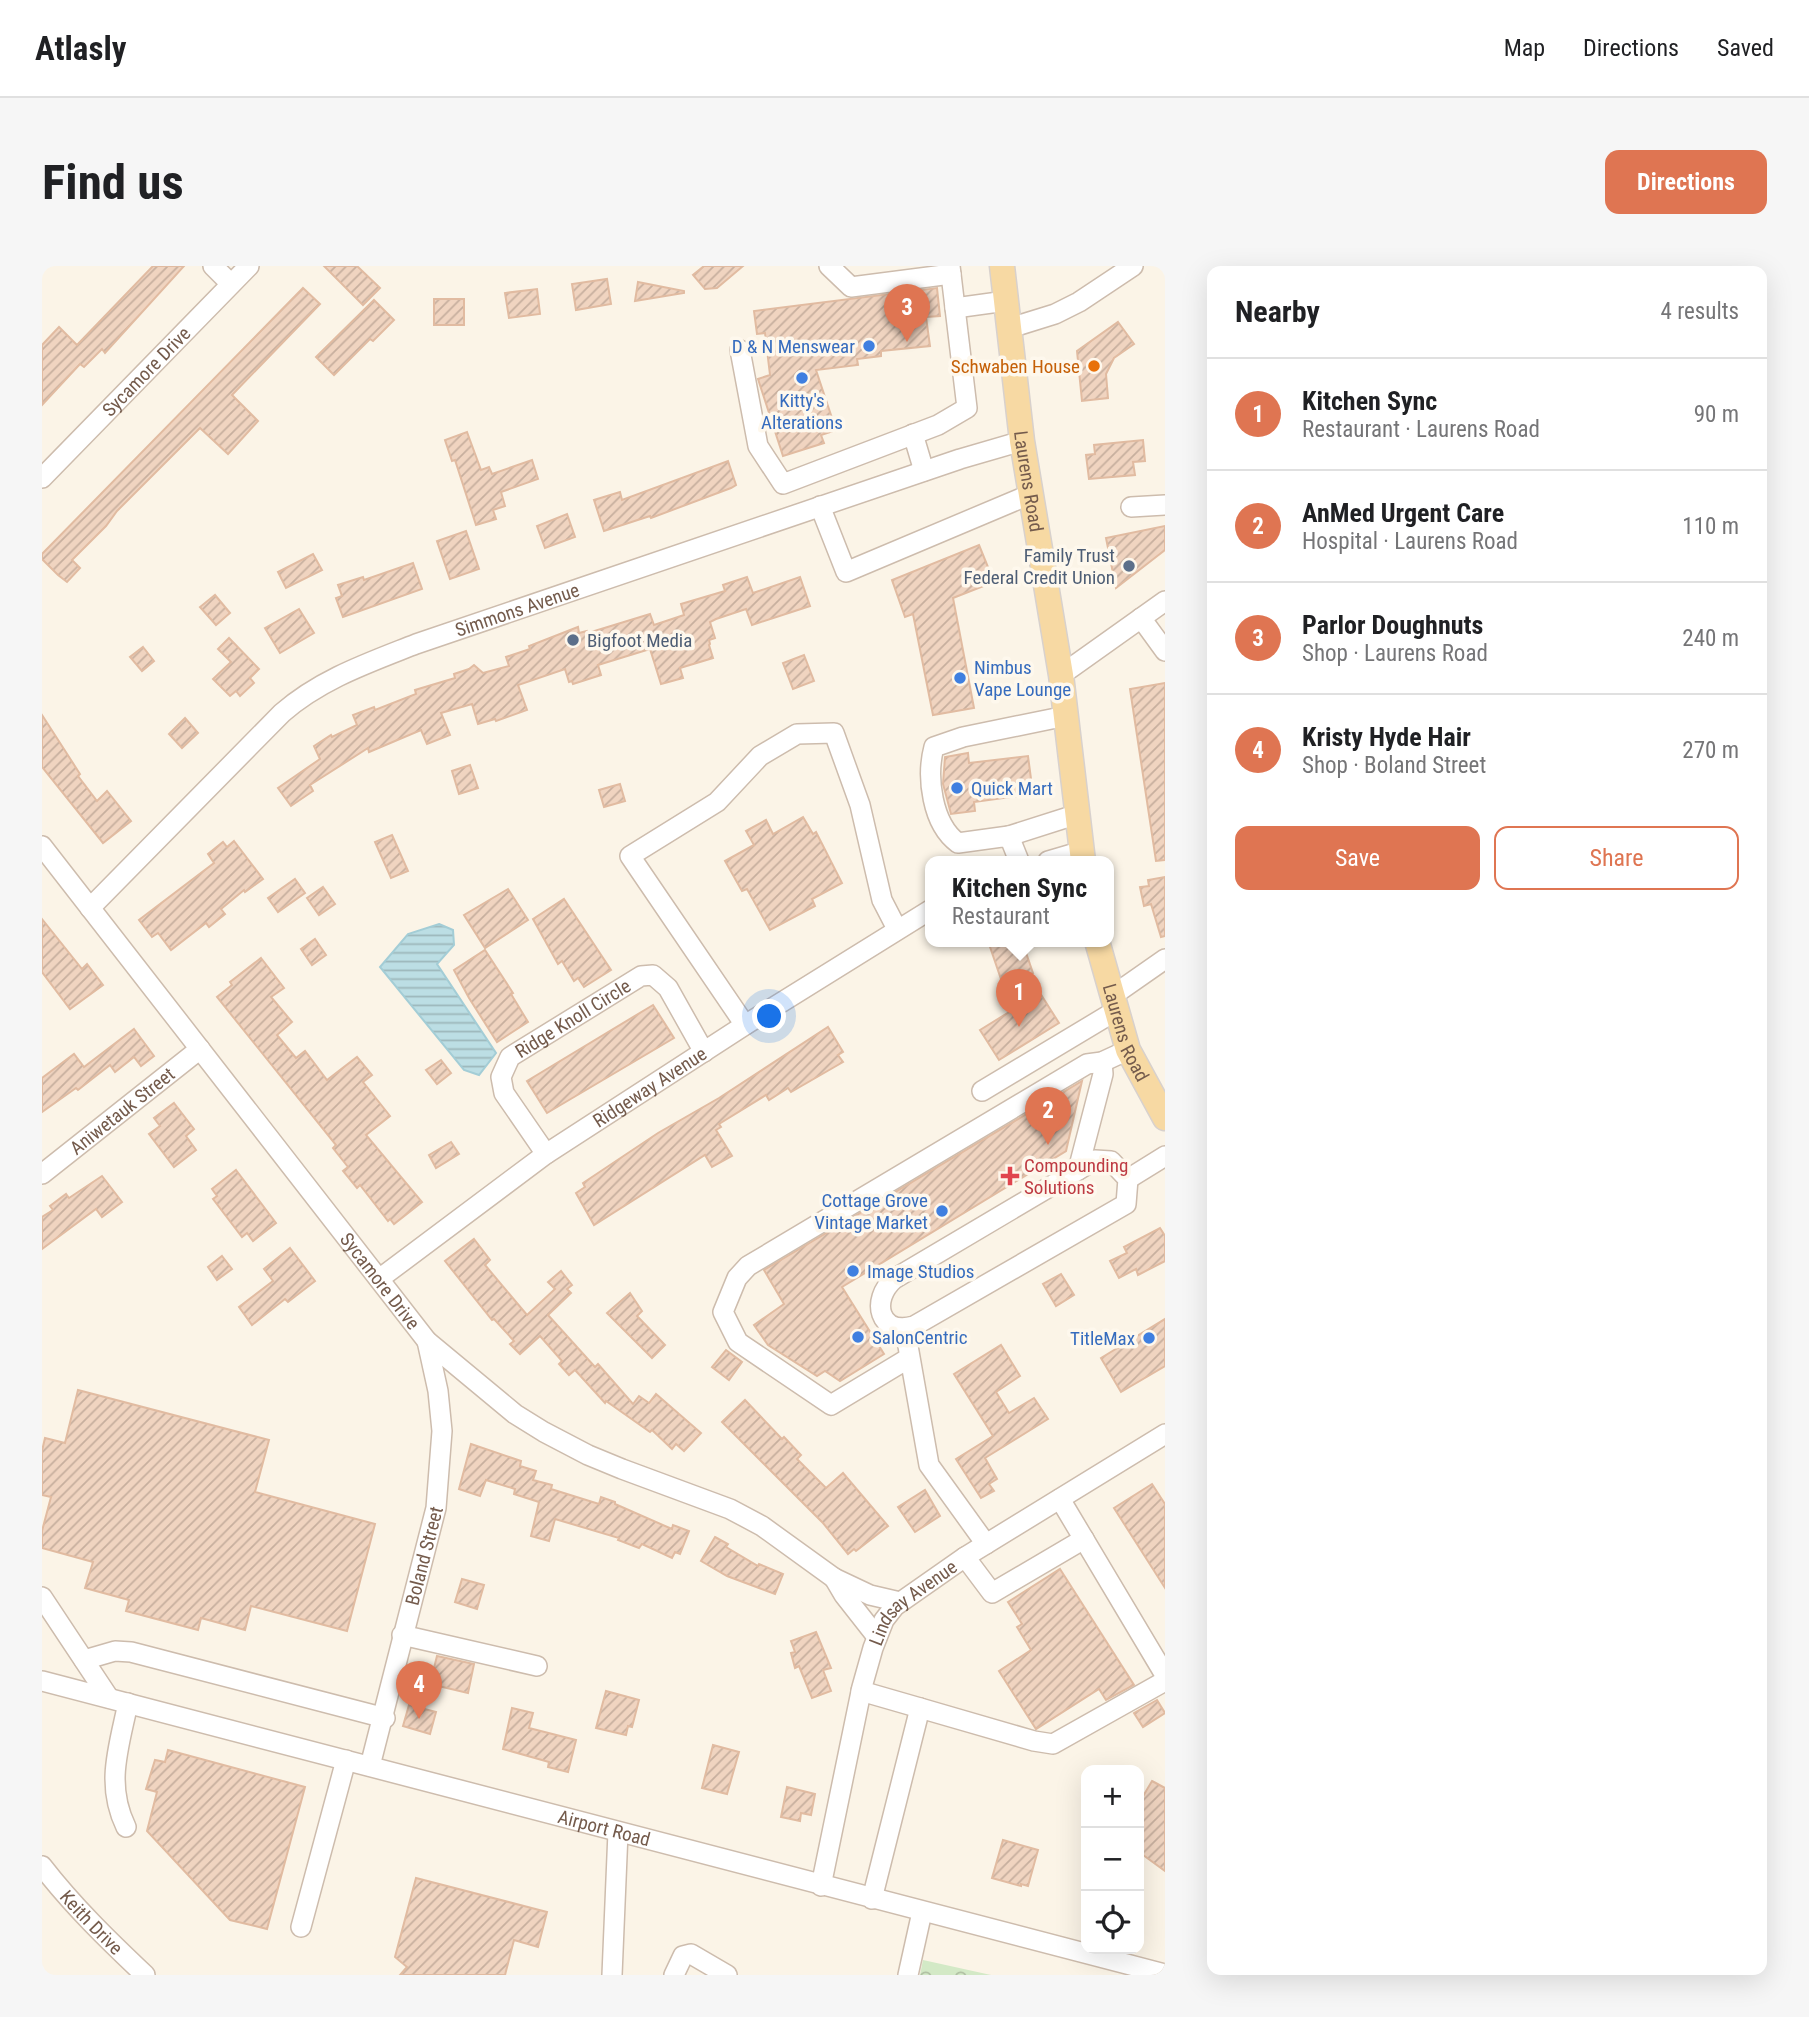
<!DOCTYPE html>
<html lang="en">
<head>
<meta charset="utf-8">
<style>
	:root { --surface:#fff; --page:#f6f6f6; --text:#202124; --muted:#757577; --line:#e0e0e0; --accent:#df7552 }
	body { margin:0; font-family:"Roboto Condensed",sans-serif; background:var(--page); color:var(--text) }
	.controls { position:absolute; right:21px; bottom:21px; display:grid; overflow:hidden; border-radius:14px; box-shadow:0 7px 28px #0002 }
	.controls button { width:63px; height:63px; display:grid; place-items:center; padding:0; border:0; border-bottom:2px solid var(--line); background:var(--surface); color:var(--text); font:35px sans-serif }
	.you { position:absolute; left:728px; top:751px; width:24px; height:24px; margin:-18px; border:5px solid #fff; border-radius:50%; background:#1a73e8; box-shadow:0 0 0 10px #1a73e833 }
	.badge { display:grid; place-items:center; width:46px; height:46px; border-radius:50%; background:var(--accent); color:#fff; font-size:23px; font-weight:700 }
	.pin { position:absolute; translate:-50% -58px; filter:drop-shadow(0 2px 4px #0008) }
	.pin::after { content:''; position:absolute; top:37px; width:24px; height:21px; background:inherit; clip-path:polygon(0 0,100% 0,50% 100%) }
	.popup { position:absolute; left:883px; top:590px; width:189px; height:91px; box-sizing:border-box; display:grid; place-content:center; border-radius:14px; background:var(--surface); filter:drop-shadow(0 2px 5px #0005); font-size:23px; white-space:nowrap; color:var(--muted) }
	.popup b { font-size:26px; color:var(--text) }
	.popup::after { content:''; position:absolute; left:50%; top:100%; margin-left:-14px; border:14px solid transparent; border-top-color:var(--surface) }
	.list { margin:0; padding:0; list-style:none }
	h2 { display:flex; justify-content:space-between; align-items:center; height:91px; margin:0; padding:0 28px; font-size:30px }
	h2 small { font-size:23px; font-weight:400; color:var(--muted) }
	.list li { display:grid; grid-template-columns:46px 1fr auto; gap:21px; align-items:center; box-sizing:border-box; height:112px; padding:0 28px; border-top:2px solid var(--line) }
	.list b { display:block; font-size:26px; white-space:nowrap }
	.list p { margin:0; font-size:23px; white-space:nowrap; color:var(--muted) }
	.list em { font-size:23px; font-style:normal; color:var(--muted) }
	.actions { display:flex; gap:14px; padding:21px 28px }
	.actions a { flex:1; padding:16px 0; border:2px solid var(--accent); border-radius:14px; text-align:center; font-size:24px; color:var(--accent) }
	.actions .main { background:var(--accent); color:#fff }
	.icon { flex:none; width:38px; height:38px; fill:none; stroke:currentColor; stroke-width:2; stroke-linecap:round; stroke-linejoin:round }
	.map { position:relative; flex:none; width:1123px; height:1709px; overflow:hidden; border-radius:14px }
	header { display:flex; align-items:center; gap:42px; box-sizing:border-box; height:98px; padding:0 35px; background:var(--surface); border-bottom:2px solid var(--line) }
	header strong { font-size:33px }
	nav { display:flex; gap:38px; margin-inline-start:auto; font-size:24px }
	.intro { display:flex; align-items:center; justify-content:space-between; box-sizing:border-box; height:168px; padding:0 42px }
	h1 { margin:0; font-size:49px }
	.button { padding:18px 32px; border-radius:14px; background:var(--accent); color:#fff; font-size:24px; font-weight:700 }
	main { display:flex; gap:42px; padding:0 42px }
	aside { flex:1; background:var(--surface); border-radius:14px; box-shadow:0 7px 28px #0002 }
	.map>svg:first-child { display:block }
	.forest { fill:url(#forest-crowns) }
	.water { fill:url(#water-rules); stroke:#a3cdd6; stroke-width:2 }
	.building { fill:url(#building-hatch); stroke:#e1bba1; stroke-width:2 }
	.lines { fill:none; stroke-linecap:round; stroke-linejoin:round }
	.minor-casing { stroke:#cdbcad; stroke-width:22 }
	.major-casing { stroke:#d8d1cd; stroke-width:27 }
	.minor { stroke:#fff; stroke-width:19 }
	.major { stroke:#f7d9a3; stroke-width:24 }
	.shop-dot { fill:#3f7fe0; stroke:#fef8ed; stroke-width:2.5 }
	.food-dot { fill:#e8710a; stroke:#fef8ed; stroke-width:2.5 }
	.service-dot { fill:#5c6f8a; stroke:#fef8ed; stroke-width:2.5 }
	.health-dot { fill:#e0444e; stroke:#fef8ed; stroke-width:2.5 }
	.labels { text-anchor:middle; stroke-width:7; stroke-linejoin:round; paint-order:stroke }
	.shop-label { font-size:19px; fill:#366cbe; stroke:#fef8ed; text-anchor:start }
	.food-label { font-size:19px; fill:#c56008; stroke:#fef8ed; text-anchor:end }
	.street-label { font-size:19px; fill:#745b4c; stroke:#fef8ed }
	.service-label { font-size:19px; fill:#4e5e75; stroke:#fef8ed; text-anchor:end }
	.health-label { font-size:19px; fill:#be3a42; stroke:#fef8ed; text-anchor:start }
</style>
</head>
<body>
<header>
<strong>Atlasly</strong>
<nav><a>Map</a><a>Directions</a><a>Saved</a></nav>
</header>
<div class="intro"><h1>Find us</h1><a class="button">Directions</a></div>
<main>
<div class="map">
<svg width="1123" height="1709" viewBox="0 0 1123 1709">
	<defs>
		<pattern id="forest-crowns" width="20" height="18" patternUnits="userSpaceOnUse" patternTransform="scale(1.75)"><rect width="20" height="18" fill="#d3e9c6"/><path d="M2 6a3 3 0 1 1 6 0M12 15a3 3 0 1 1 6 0" fill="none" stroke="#b0c0a3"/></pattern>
		<pattern id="water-rules" width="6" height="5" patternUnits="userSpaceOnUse" patternTransform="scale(1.75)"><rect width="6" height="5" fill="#bcdee4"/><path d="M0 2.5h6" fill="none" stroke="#9db7bb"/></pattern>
		<pattern id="building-hatch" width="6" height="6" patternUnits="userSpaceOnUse" patternTransform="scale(1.75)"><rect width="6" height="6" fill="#f0d4c0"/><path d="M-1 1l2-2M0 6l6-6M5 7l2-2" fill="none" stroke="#c7af9e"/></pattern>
	</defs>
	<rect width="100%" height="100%" fill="#fbf4e7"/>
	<polygon class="forest" points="881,1694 949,1709 878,1709"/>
	<polygon class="water" points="397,658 411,664 412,679 395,698 454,787 437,809 422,804 338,701 366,668"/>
	<g class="building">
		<polygon points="111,0 142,0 63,87 60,83 42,101 38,98 0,139 0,79 17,61 35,79"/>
		<polygon points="282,0 315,0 338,22 321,39"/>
		<polygon points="662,0 701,0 675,22 663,23 651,9"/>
		<polygon points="565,13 569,38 534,44 530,18"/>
		<polygon points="596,16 642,25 642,27 593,35"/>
		<polygon points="261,22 278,38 190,129 216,155 186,188 158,162 75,245 64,260 30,294 38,302 25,316 16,309 0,293 0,288"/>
		<polygon points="895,22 898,50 884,51 888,80 839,85 839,90 815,93 816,99 774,104 794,164 779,169 782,177 741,190 716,113 728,109 723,67 715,68 712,45"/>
		<polygon points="495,23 498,48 467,52 463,27"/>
		<rect x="392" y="33" width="30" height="26"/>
		<polygon points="332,34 352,54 331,75 328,73 292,109 274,91"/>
		<polygon points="1076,56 1092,78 1072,92 1064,108 1066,132 1040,135 1035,85"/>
		<polygon points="425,166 439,204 447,201 450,208 490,194 496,213 459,226 463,240 451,244 454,253 434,259 413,194 410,195 403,174"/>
		<polygon points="1101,174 1103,195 1091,196 1093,209 1047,213 1044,189 1053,188 1052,179"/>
		<polygon points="686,195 694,219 689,222 609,252 608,250 562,265 552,234 578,226 580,234"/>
		<polygon points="525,248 533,271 503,282 495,260"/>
		<polygon points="1123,260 1123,284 1074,322 1064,272"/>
		<polygon points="424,265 437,303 408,313 395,275"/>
		<polygon points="937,279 952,316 911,332 932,442 891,449 871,348 863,351 850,314"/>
		<polygon points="271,288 280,304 244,322 236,306"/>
		<polygon points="371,297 380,323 301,351 294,332 300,330 296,319 321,311 322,314"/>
		<polygon points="705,311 711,327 758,311 768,340 710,359 704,343 674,353 668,356 673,372 667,374 668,378 667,379 671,392 638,402 641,412 619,418 608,383 556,399 559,409 531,418 530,415 527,416 523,403 476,419 485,444 454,455 453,453 436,458 430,438 399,447 408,469 385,478 379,464 327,486 326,482 268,519 271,525 249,540 236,522 278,493 272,480 289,469 290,471 315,459 311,449 332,441 333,444 374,428 373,424 413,412 412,408 427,403 432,399 441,407 467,400 464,391 488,383 487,380 536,361 537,367 545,365 546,367 608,348 612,359 642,349 639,338 683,325 681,319"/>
		<polygon points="173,329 188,347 174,359 158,341"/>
		<polygon points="257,343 272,367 238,387 223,362"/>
		<polygon points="187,372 217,403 208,412 212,417 198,430 194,425 188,430 171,413 189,396 176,383"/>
		<polygon points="101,381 112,395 100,405 88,391"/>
		<polygon points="762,389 772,415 751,423 741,397"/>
		<polygon points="1123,417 1123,594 1114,595 1088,423"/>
		<polygon points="0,449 38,508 36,510 55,535 65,525 89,555 61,577 0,501"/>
		<polygon points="143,452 156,467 140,482 127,468"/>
		<polygon points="926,487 927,497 986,490 991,528 932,536 933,545 909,548 901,518 903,491"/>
		<polygon points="428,499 436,522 417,528 410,505"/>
		<polygon points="578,518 583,535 562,541 557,524"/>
		<polygon points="761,551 771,568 774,566 800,617 770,633 773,640 728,664 705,623 700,625 683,595 712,579 704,565 724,554 731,568"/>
		<polygon points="350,569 366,605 349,612 333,576"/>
		<polygon points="192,575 221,613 203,626 202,624 179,643 183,648 167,661 164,657 129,684 116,667 110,671 97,654 172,597 166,588 181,576 185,581"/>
		<polygon points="1123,611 1123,670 1119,671 1109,638 1102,640 1098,621 1107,620 1106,614"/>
		<polygon points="253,613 263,627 236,646 226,632"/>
		<polygon points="281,621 293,638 277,649 265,632"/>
		<polygon points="466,623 486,654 443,682 422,649"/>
		<polygon points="522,633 569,704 542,721 536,712 532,715 520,695 516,698 491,653"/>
		<polygon points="0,653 40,703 45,698 61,719 28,743 0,706"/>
		<polygon points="273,673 284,689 270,699 259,683"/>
		<polygon points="946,675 980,675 991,707 960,716"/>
		<polygon points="443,684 471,727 469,728 486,756 455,776 427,732 412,704"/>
		<polygon points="219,692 242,722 229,731 250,756 235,769 254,792 263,785 285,814 315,791 330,809 321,816 348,850 324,869 380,936 352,958 348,953 346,955 318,919 315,922 301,905 306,901 291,882 294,879 175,731 190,719 188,716"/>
		<polygon points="998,727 1017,757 957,794 938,764"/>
		<polygon points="611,739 632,772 505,847 485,815"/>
		<polygon points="786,761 801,786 796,789 801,796 749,826 746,822 727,834 724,829 677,858 679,861 674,864 690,890 670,901 663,889 552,959 534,927 543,921 541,917 616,867 677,832"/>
		<polygon points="92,763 112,790 99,800 92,791 73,806 68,799 36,824 34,822 0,846 0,812 32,788 42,801"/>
		<polygon points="399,794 409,807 395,818 384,804"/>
		<polygon points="1040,815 1024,885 800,1021 842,1088 798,1115 783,1105 775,1110 726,1079 712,1059 742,1038 722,1004"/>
		<polygon points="132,837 152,863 144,870 154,884 132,901 107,868 118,860 112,852"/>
		<polygon points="409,876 417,888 394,902 387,889"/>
		<polygon points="194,904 234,957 211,975 205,967 200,971 171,933 175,930 170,923"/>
		<polygon points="60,910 80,936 60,951 54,943 0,983 0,951 11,944 8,940 24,928 27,932"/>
		<polygon points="1118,962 1123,970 1123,995 1096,1009 1094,1003 1077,1012 1068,995 1085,987 1082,981"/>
		<polygon points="432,973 448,994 443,999 485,1049 513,1023 506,1016 519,1005 530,1019 525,1023 529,1027 506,1049 553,1101 556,1098 591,1138 597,1130 607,1137 614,1128 659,1167 642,1185 634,1178 630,1183 610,1164 608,1166 564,1135 563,1137 533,1104 527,1109 517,1098 520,1095 498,1070 478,1088 468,1078 472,1075 452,1053 450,1054 403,995"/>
		<polygon points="248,982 273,1015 246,1036 243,1033 210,1059 197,1041 231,1015 222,1003"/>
		<polygon points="180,990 190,1003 175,1014 166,1001"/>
		<polygon points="1019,1008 1032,1029 1014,1040 1001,1018"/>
		<polygon points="588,1027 600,1045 595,1050 623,1079 610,1092 565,1047"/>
		<polygon points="1123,1053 1123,1100 1079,1126 1059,1092"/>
		<polygon points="959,1079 978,1110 954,1126 967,1147 992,1132 1006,1153 943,1192 955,1213 947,1218 952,1225 939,1232 914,1193 951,1170 912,1108"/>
		<polygon points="684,1084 700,1096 687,1114 670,1101"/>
		<polygon points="36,1124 227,1174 213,1226 333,1258 305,1365 209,1340 203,1364 159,1352 156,1364 84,1345 87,1334 43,1322 51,1296 0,1282 0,1265 9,1231 0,1229 0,1185 3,1172 23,1177"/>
		<polygon points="703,1134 740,1173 742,1171 759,1189 755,1193 784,1222 801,1207 846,1260 814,1285 812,1283 806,1288 781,1257 680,1156"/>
		<polygon points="429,1178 479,1195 478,1200 494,1205 491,1214 510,1219 509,1223 557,1238 559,1231 573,1236 573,1238 630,1263 631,1259 647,1265 638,1288 633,1286 630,1292 600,1278 597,1282 576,1274 577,1272 513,1253 507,1275 489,1270 497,1236 472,1228 473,1223 444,1214 438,1230 417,1223"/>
		<polygon points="1110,1218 1123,1238 1123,1322 1072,1242"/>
		<polygon points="883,1224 898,1250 873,1266 856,1241"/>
		<polygon points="673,1271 686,1278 684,1281 716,1300 717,1298 741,1308 733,1328 685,1310 659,1295"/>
		<polygon points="1018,1303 1092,1419 1064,1434 1057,1423 994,1463 957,1405 989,1384 975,1361 980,1358 966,1336"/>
		<polygon points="420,1313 442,1319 435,1343 413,1336"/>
		<polygon points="774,1366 789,1402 781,1404 789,1425 770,1432 757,1400 753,1402 749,1387 753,1386 749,1375"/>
		<polygon points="395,1390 432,1398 426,1427 388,1418"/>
		<polygon points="564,1425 597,1434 590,1461 586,1460 584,1469 554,1462"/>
		<polygon points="1115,1434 1123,1447 1101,1461 1092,1447"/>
		<polygon points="367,1439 394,1446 388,1468 361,1460"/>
		<polygon points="470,1442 491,1447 487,1462 534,1474 526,1506 506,1501 507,1496 461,1483"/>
		<polygon points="671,1479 697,1486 685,1528 660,1522"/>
		<polygon points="126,1484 263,1521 225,1663 188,1654 105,1565 115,1526 104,1523 113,1494 123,1496"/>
		<polygon points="1110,1515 1123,1522 1123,1605 1097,1586 1097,1537"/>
		<polygon points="745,1521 773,1528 769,1549 759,1547 758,1555 739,1551"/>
		<polygon points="961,1574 996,1584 986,1620 979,1618 979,1620 950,1612"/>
		<polygon points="374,1612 505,1646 496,1681 472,1674 463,1709 358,1709 365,1701 353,1691"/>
	</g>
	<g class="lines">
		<defs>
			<g id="minor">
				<polyline points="171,0 189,18"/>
				<polyline points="787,0 809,21 909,8"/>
				<polyline points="913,42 964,35"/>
				<polyline points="968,62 1013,48 1037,36 1091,0"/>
				<polyline points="698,84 716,180 741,218 896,159 925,142 908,0"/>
				<polyline points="871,168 882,205"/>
				<path id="s1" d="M0,212L207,0"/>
				<polyline points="778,240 804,306 989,228"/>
				<polyline points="1089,241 1123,239"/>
				<polyline points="1099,352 1123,385"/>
				<polyline points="1019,409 1123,335"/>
				<polyline points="967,570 1036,548"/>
				<path id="s2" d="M0,580L385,1075L473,1148L502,1166L546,1189L580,1203L688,1243L720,1260L792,1312L828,1329L858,1336"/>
				<path d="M977,595L967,570L916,577C890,558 884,511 892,481L921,471L1024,450"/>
				<polyline points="1006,595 1040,585"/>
				<path id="s3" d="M48,642L240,447C279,413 326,397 374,378L918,193L980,175"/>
				<polyline points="1070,730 1123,693"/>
				<polyline points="703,759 588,590 675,536 718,490 755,468 792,467 818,539 840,634 855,663"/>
				<polyline points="940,825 1075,744"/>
				<path id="s4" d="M504,888L462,827L459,811L468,791L599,710L611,709L626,722L662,786"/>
				<path d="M1053,894L1069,895L1086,913L1084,938L872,1060C837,1070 828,1034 852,1013Z"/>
				<polyline points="1036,904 1061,808 1060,796"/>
				<path id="s5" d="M0,908L158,783"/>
				<polyline points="1086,913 1123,890"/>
				<path id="s6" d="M337,1013L504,888L703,759L888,644"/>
				<polyline points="863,1063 887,1199 944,1278"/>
				<polyline points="867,1092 789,1139 696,1076 681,1046 695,1012 706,1000 1045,798 1060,796 1086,784"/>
				<polyline points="1018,1233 1123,1409"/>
				<polyline points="923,1291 950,1327 1042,1273"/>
				<polyline points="792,1312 802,1329 835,1371"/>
				<polyline points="0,1331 67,1432"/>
				<polyline points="360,1369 495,1400"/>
				<polyline points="42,1394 73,1385 89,1386 343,1452"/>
				<path id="s7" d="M0,1415L1123,1708"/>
				<polyline points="819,1425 878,1442"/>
				<path id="s8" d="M328,1500L394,1242L400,1165L396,1125L385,1075"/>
				<path d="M84,1561C63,1518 77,1481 86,1437"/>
				<path id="s9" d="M0,1600C31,1640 66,1674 103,1709"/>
				<path id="s10" d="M779,1620L820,1421L831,1382L842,1354L853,1340L923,1291L1123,1168"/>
				<polyline points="830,1633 878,1442 992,1475 1011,1478 1123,1415"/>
				<polyline points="259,1661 304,1494"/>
				<polyline points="570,1709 576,1566"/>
				<polyline points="632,1709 641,1690 649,1688 685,1709"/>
				<polyline points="866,1709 880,1646"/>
			</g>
			<g id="major">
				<path id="s11" d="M960,0L980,175L1019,409L1041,595"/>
				<path id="s12" d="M1055,675L1086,784L1123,852"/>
			</g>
		</defs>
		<use href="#minor" class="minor-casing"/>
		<use href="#major" class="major-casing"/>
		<use href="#minor" class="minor"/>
		<use href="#major" class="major"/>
	</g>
	<g class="shop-dot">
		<circle cx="827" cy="80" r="7"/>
		<circle cx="760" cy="112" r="7"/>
		<circle cx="918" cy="412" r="7"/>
		<circle cx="915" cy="522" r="7"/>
		<circle cx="900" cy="945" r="7"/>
		<circle cx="811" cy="1005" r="7"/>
		<circle cx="816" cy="1071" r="7"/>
		<circle cx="1107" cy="1072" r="7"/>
	</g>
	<circle class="food-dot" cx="1052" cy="100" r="7"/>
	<g class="service-dot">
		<circle cx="1087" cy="300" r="7"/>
		<circle cx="531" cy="374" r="7"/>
	</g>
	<path class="health-dot" d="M964.5 899.5h7v7h7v7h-7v7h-7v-7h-7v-7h7z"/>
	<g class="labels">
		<g class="shop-label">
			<text x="813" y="87" text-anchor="end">D &amp; N Menswear</text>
			<text x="760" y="141" text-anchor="middle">Kitty's<tspan x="760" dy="22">Alterations</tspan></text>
			<text x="932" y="408">Nimbus<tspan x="932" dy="22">Vape Lounge</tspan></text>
			<text x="929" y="529">Quick Mart</text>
			<text x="886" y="941" text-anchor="end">Cottage Grove<tspan x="886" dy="22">Vintage Market</tspan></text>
			<text x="825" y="1012">Image Studios</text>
			<text x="830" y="1078">SalonCentric</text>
			<text x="1093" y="1079" text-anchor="end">TitleMax</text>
		</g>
		<g class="food-label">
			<text x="1038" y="107">Schwaben House</text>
		</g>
		<g class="street-label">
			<text dy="7" stroke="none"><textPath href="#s1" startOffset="149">Sycamore Drive</textPath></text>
			<text dy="7" stroke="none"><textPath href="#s11" startOffset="217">Laurens Road</textPath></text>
			<text dy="7" stroke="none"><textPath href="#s3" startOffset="532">Simmons Avenue</textPath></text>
			<text dy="7" stroke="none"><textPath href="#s4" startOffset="186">Ridge Knoll Circle</textPath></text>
			<text dy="7" stroke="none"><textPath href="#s12" startOffset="96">Laurens Road</textPath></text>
			<text dy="7" stroke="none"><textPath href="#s6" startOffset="332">Ridgeway Avenue</textPath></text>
			<text dy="7" stroke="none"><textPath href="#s5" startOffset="102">Aniwetauk Street</textPath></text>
			<text dy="7" stroke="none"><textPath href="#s2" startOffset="551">Sycamore Drive</textPath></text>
			<text dy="7" stroke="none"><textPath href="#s8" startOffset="217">Boland Street</textPath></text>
			<text dy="7" stroke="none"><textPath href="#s10" startOffset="306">Lindsay Avenue</textPath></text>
			<text dy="7" stroke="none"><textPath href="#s7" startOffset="581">Airport Road</textPath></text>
			<text dy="7" stroke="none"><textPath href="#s9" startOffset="75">Keith Drive</textPath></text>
		</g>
		<g class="service-label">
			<text x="1073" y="296">Family Trust<tspan x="1073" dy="22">Federal Credit Union</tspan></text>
			<text x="545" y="381" text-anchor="start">Bigfoot Media</text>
		</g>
		<g class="health-label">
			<text x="982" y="906">Compounding<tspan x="982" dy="22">Solutions</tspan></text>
		</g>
	</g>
</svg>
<div class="controls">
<button>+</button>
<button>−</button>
<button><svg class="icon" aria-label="locate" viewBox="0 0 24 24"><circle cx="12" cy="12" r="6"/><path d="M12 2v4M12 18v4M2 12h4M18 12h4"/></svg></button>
</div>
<div class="you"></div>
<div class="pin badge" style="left:977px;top:761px">1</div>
<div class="popup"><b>Kitchen Sync</b>Restaurant</div>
<div class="pin badge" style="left:1006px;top:879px">2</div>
<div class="pin badge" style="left:865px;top:76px">3</div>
<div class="pin badge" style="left:377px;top:1453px">4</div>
</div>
<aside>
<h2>Nearby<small>4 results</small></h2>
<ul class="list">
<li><span class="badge">1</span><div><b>Kitchen Sync</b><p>Restaurant · Laurens Road</p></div><em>90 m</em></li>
<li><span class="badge">2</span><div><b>AnMed Urgent Care</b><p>Hospital · Laurens Road</p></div><em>110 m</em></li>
<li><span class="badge">3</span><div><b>Parlor Doughnuts</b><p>Shop · Laurens Road</p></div><em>240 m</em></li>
<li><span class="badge">4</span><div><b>Kristy Hyde Hair</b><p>Shop · Boland Street</p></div><em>270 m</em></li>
</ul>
<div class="actions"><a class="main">Save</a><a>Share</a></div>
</aside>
</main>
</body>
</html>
